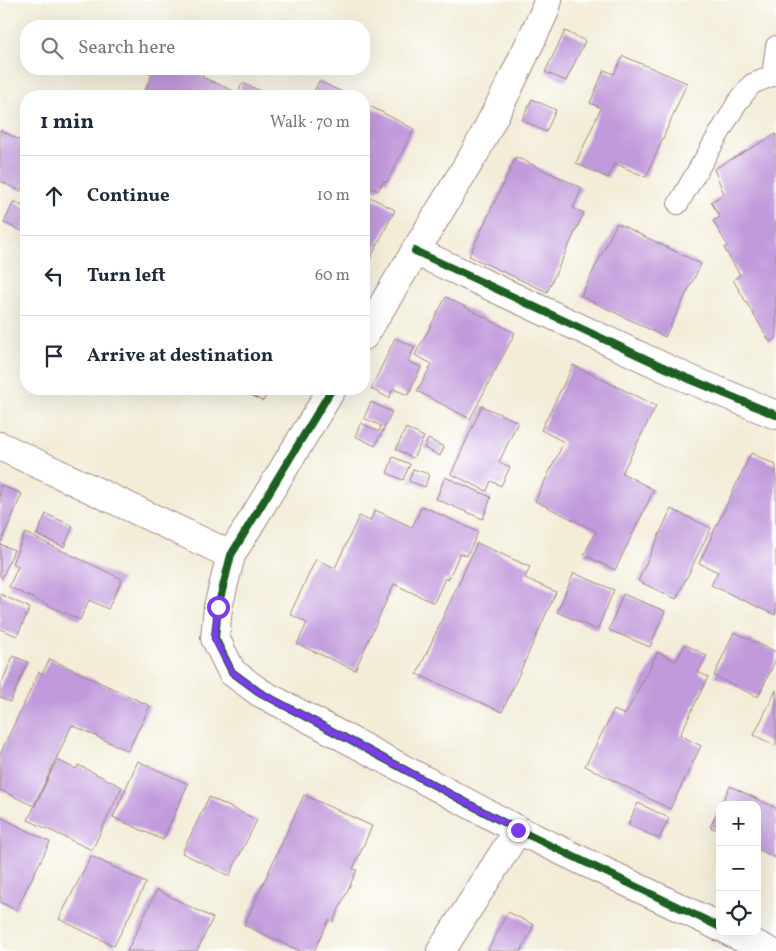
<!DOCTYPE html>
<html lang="en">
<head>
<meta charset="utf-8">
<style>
	:root { --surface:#fff; --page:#f6f6f7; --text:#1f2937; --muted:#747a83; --line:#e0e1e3 }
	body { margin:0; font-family:Vollkorn,serif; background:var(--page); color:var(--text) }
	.controls { position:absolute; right:15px; bottom:15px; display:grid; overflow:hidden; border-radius:10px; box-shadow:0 5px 20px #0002 }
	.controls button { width:45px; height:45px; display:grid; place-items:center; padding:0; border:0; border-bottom:1px solid var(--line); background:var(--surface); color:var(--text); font:25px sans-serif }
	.stop { position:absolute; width:15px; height:15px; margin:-11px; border:4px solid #7c3aed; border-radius:50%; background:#fff }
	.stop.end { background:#7c3aed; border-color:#fff; box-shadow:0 1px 5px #0008 }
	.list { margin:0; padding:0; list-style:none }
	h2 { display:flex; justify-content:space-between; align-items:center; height:65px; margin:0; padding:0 20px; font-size:21px }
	h2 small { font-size:16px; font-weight:400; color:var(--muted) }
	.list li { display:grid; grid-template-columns:32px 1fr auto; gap:15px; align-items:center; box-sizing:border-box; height:80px; padding:0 20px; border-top:1px solid var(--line) }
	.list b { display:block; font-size:19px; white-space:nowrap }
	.list em { font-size:16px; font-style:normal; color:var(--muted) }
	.icon { flex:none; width:28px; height:28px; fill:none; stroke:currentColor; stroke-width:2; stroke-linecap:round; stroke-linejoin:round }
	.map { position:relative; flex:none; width:776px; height:951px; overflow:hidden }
	.search { position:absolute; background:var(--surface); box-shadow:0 5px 20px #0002; left:20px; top:20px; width:350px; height:55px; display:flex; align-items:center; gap:12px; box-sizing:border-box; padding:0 18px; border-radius:20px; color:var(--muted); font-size:19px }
	.panel { position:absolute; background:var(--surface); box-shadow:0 5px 20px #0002; left:20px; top:90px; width:350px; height:305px; border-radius:20px }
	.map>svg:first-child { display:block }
	.building { fill:#c19adb }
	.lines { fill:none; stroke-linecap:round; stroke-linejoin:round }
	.lane-casing { stroke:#9e8682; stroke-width:22 }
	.street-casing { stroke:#9e8682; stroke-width:30 }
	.lane { stroke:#fff; stroke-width:20 }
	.street { stroke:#fff; stroke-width:28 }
	.cycleway-casing { stroke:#fff; stroke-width:11 }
	.cycleway { stroke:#1b5e20; stroke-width:8 }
	.route { stroke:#7c3aed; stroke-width:6 }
</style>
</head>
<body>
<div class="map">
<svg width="776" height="951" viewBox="0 0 776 951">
	<rect width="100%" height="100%" fill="#fff"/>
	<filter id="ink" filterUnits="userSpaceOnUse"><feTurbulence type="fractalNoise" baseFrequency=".02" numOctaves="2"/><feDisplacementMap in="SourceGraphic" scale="10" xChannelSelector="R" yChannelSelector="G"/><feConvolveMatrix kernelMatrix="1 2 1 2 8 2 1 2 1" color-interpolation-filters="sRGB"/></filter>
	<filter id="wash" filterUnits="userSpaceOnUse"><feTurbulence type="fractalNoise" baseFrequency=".0096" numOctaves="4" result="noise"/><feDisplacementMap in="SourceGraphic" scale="20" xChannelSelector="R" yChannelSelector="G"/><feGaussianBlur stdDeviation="1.12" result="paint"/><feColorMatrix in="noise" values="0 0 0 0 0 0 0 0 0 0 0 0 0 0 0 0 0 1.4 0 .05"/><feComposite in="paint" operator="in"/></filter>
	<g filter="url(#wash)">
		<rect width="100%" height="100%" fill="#f3edd8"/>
		<g id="blocks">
			<g class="building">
				<polygon points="565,31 585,41 566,81 545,72"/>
				<polygon points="623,56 687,83 646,177 614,163 608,178 576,163 601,108 590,103 604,70 614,74"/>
				<polygon points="151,69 206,69 202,77 238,93 242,83 261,91 259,96 143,96 152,75 149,73"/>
				<polygon points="319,81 350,96 312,96"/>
				<polygon points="532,99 556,110 546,132 522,120"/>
				<polygon points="364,103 414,129 387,182 383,181 378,191 364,184"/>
				<polygon points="0,130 26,143 26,183 24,182 20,191 0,181"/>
				<polygon points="776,134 776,338 770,342 733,280 740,275 724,248 728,246 713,221 720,217 711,202 724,194 714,169"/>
				<polygon points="516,157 582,188 573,208 584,213 547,292 469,256"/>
				<polygon points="364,194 395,210 370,259 364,256"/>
				<polygon points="14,201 26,208 26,220 21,231 4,223"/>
				<polygon points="617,223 701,264 665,337 581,296"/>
				<polygon points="446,297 515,333 470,419 417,391 432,364 415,355"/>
				<polygon points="395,338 415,347 408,361 421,367 408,395 393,389 389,398 371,389"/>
				<polygon points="573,365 656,406 622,473 654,490 615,570 584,555 596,531 535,501 564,442 541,430"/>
				<polygon points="237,389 270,389 263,401"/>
				<polygon points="371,402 392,412 375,446 355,436 361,423 379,432 381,426 364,418"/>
				<polygon points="482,406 518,422 499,462 510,467 501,486 491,481 487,491 451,474"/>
				<polygon points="406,428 424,437 413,458 396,449"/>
				<polygon points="428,439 444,447 440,456 424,448"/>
				<polygon points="751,453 776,465 776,612 775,615 711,585 718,572 699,563"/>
				<polygon points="393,457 410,464 403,480 387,473"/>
				<polygon points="413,469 429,474 425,487 409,481"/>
				<polygon points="445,477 491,497 483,519 436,499"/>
				<polygon points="0,485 22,494 0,544 14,550 2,578 0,576"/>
				<polygon points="422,506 478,532 467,556 460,553 448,580 445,578 434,603 394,584 355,670 297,644 307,623 290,614 316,559 335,568 359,516 370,521 375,510 412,527"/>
				<polygon points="671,509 711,528 676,599 638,581"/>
				<polygon points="46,514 73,526 64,547 37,535"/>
				<polygon points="25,533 122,579 108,609 89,600 80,620 9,587 18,566 12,563"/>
				<polygon points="477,543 530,567 525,578 556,592 502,712 417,674"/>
				<polygon points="574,573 614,590 597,630 557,612"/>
				<polygon points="0,594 30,608 17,636 0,629"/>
				<polygon points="623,594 665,611 650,647 609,630"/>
				<polygon points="734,632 776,652 776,659 758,697 714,676"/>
				<polygon points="685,644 707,656 698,672 708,677 680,735 701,746 670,809 585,766 614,710 625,715 658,652 676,661"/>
				<polygon points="13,656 28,662 10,702 0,697 0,687"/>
				<polygon points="50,659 150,706 128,751 72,725 34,806 0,790 0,754 39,672 42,674"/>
				<polygon points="776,690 776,746 754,735"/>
				<polygon points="57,760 76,769 78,765 122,787 92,850 28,820"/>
				<polygon points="138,761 188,784 163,840 113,817"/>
				<polygon points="730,786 776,808 776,858 757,849 757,805 721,805"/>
				<polygon points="304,795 372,826 353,869 357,870 333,922 329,920 314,951 300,951 244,925"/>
				<polygon points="209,797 257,820 229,876 182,853"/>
				<polygon points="638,803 669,818 659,839 628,824"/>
				<polygon points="720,807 720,831 710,827"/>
				<polygon points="0,817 50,842 16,910 0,902"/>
				<polygon points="91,856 146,883 114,946 59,919"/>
				<polygon points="157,890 213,918 197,951 127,951"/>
				<polygon points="508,912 534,925 521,951 490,951 488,950"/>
			</g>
		</g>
	</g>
	<g filter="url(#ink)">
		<use href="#blocks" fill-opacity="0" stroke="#9e8682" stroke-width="1"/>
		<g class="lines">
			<defs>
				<g id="lane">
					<polyline points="772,76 776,46"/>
					<polyline points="678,204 737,103 752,84 772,76 776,76"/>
				</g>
				<g id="street">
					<polyline points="415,251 687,378 776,415"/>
					<polyline points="364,336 476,151 509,87 544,13 548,0"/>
					<polyline points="332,389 231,555 218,607 215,638 232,672 259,692 518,830 720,927"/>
					<polyline points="0,446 231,555"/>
					<polyline points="730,932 769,951"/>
					<polyline points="441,951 518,830"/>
				</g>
			</defs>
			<use href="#lane" class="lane-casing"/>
			<use href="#street" class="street-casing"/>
			<use href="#lane" class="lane"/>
			<use href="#street" class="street"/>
			<defs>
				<g id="cycleway">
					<polyline points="415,251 687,378 776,415"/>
					<polyline points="332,389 231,555 218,607 215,638 232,672 259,692 518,830 720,927"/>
				</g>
			</defs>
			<use href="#cycleway" class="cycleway-casing"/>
			<use href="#cycleway" class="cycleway"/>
		</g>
	</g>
	<g class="lines" filter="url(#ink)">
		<polyline class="route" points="218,607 214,638 232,672 259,692 518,830"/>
	</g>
</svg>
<div class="controls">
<button>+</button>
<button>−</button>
<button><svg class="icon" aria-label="locate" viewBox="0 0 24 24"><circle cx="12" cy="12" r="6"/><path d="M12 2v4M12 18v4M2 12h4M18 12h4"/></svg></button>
</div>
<div class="stop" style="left:218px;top:607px"></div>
<div class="stop end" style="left:518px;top:830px"></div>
<div class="search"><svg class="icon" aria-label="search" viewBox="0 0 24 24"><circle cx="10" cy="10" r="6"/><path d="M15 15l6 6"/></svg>Search here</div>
<section class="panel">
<h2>1 min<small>Walk · 70 m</small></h2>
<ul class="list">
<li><svg class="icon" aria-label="ahead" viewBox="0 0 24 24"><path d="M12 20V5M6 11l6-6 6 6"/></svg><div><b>Continue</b></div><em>10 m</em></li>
<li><svg class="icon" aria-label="left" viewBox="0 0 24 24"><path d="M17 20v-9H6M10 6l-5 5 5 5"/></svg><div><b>Turn left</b></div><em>60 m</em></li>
<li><svg class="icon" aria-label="arrive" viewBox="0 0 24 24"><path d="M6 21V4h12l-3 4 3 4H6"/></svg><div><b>Arrive at destination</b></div></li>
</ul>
</section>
</div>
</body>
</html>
